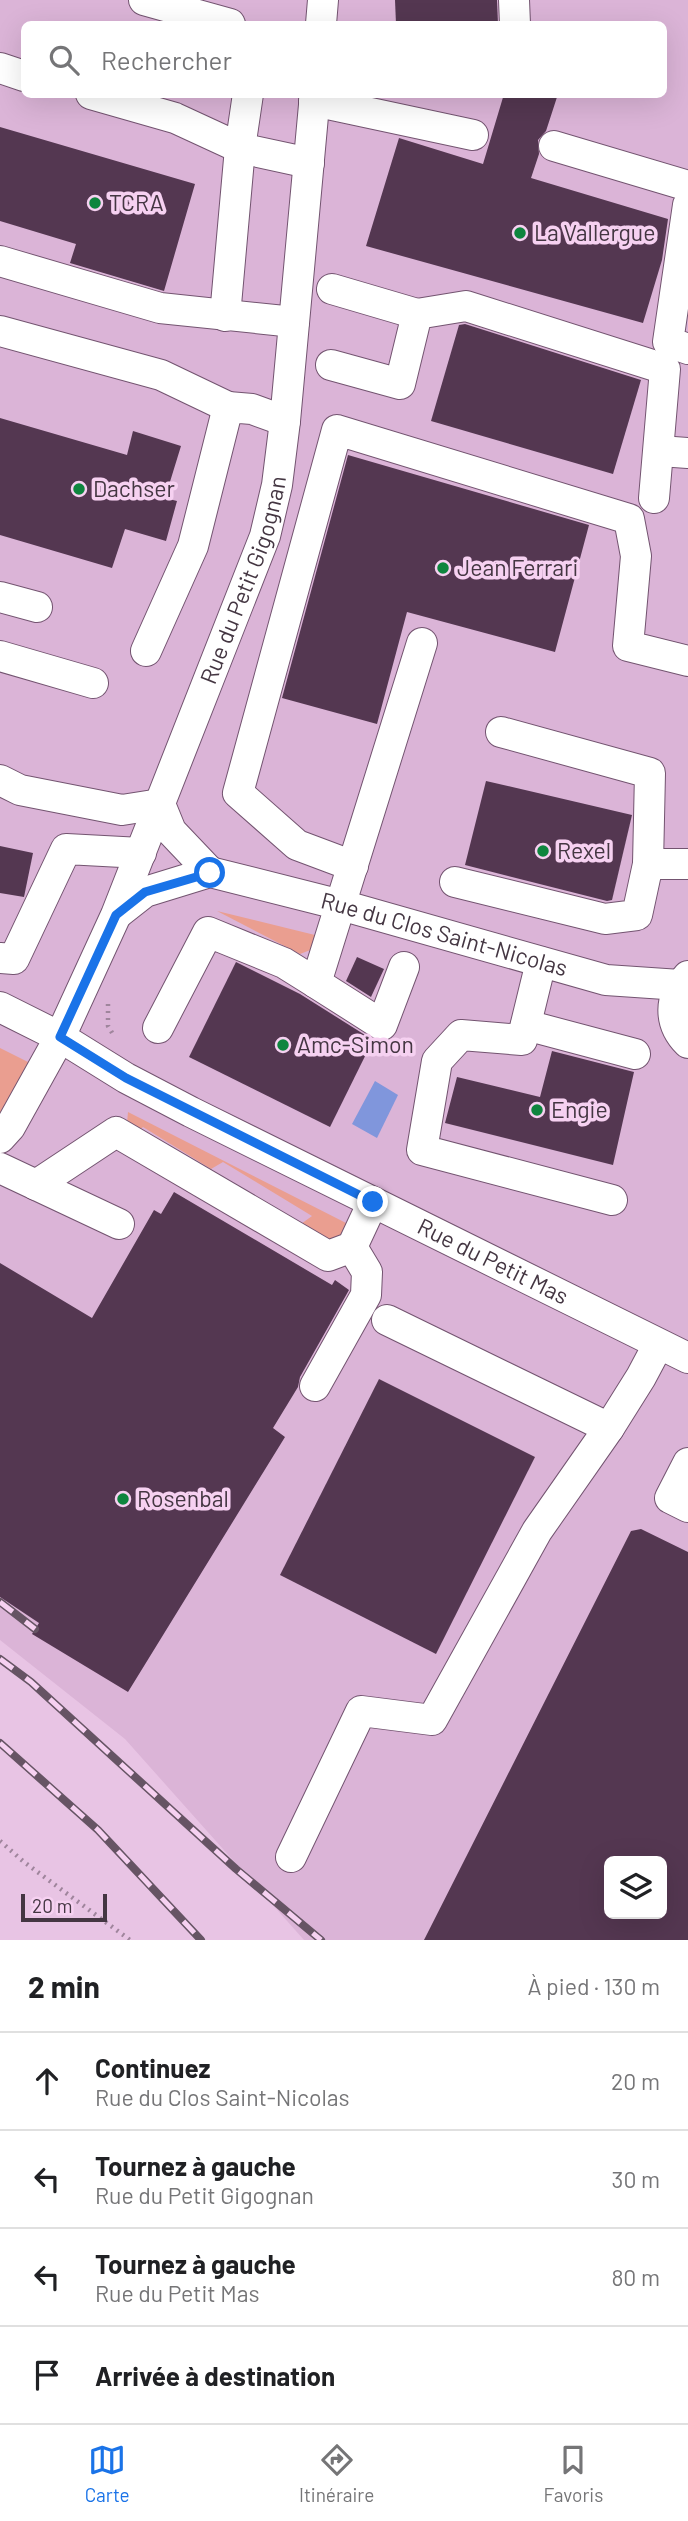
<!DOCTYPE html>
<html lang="fr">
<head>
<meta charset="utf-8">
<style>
	:root { --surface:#fff; --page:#f6f6f6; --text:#202124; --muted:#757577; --line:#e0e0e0; --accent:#1a73e8 }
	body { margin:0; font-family:Barlow,sans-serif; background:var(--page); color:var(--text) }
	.controls { position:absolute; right:21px; bottom:21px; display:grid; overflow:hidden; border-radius:10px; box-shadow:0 7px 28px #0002 }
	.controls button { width:63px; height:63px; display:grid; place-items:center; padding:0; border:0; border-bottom:2px solid var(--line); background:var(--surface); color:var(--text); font:35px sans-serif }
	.scale { position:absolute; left:21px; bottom:18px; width:86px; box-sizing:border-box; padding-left:7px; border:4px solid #443642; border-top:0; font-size:19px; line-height:24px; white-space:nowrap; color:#443642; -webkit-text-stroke:5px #f6d1f1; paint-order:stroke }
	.stop { position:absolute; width:21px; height:21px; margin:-16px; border:5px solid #1a73e8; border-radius:50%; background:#fff }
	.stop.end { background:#1a73e8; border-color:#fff; box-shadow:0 2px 7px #0008 }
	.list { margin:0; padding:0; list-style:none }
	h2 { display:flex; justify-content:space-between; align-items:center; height:91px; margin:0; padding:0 28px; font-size:30px }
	h2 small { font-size:23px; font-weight:400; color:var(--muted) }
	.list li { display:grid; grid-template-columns:46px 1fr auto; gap:21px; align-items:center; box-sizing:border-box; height:98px; padding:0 28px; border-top:2px solid var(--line) }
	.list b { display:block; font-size:26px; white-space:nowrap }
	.list p { margin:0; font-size:23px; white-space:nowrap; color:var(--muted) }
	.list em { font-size:23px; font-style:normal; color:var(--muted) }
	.icon { flex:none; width:38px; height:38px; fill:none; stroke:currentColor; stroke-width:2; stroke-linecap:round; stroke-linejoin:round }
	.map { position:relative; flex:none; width:688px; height:1940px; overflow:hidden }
	.search { position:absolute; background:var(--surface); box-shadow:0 7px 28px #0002; left:21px; right:21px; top:21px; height:77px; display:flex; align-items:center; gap:18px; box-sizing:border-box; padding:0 24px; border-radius:10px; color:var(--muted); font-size:26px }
	.sheet { height:483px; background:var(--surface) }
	nav { display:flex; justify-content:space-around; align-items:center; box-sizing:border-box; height:98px; border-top:2px solid var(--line); background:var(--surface); font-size:19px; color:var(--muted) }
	nav a { display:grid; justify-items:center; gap:4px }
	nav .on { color:var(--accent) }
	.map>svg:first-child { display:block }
	.built { fill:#dbb4d7; fill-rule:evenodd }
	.green { fill:#ea9e90 }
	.water { fill:#8096dc }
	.building { fill:#543751; fill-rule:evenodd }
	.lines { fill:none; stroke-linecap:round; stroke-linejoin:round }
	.minor-casing { stroke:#735470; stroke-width:32 }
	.path { stroke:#9f859c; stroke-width:4.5; stroke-dasharray:2 5; stroke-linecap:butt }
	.minor { stroke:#fff; stroke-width:30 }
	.rail-casing { stroke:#665464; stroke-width:8 }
	.rail { stroke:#f6d1f1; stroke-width:5; stroke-dasharray:16; stroke-linecap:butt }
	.route { stroke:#1a73e8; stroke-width:9 }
	.poi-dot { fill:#0e853e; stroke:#f6d1f1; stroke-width:2.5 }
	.labels { text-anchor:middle; stroke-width:7; stroke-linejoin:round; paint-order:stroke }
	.poi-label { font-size:23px; fill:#443642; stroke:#f6d1f1; text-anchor:start }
	.street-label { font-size:23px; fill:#443642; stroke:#f6d1f1 }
</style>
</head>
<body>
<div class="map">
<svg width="688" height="1940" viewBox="0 0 688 1940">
	<rect width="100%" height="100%" fill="#e8c4e4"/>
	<path class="built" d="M0,0H688V1940H304L125,1739L0,1640ZM24,24H664V94H24ZM609,1861H662V1914H609Z"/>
	<g class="green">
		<polygon points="217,911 319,936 313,949 300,954"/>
		<polygon points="0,1048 28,1062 30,1076 0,1120"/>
		<polygon points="128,1112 348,1224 338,1243 294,1229 312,1216 223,1162 211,1169 143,1127 135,1134 127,1123"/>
	</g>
	<polygon class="water" points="375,1081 398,1095 377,1138 352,1124"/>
	<g class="building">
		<polygon points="395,0 497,0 498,24 396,24"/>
		<polygon points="504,94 558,94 546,131 538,140 539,154 531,178 668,219 662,260 643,323 366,246 399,138 483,164"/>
		<polygon points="0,127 195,184 164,291 70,263 76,244 0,221"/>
		<polygon points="465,324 641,380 613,474 431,421 459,325"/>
		<polygon points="0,418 127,455 133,431 181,446 165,498 177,501 166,541 125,529 112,568 0,535"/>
		<polygon points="348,455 589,525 555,652 407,612 377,724 282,698"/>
		<polygon points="486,781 632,815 612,900 607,901 465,865"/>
		<polygon points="0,846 33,853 24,897 0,893"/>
		<polygon points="357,957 384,969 371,997 346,981"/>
		<polygon points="236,962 300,994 373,1040 330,1127 189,1057"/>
		<polygon points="552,1051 634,1072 613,1165 445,1123 457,1077 540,1097"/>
		<polygon points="174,1192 332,1285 335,1280 349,1290 300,1377 298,1387 273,1428 285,1437 128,1692 32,1634 39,1623 0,1597 0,1263 92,1318 154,1210 161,1214"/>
		<polygon points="379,1379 535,1457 436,1654 280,1575"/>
		<path d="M641,1529L688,1552V1940H424L631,1531ZM609,1861H662V1914H609Z"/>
	</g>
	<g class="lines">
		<defs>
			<g id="minor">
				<polyline points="144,0 230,24"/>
				<polyline points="514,0 515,24"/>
				<polyline points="321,24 323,0"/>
				<polyline points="0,68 24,76"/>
				<polyline points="91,94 175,118 240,148 309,163"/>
				<polyline points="314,101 473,135"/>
				<polyline points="554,146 688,186"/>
				<polyline points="688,205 668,342 688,349"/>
				<polyline points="0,261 160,308 294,322"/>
				<polyline points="332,289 417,314"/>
				<polyline points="225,316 240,148 248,94"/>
				<polyline points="0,331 161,375 228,407"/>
				<polyline points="331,365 400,384 417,314 466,306 665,369 654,498"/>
				<polyline points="660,451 688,453"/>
				<polyline points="0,597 37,607"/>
				<polyline points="146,651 193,546 228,407 252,409 285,421"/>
				<polyline points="0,656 93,683"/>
				<polyline points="501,732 650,773 648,864"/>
				<polyline points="0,780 20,790 122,810 160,804"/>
				<polyline points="160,804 171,831 210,872"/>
				<polyline points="353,866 297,845 238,793 337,430 629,519 636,556 628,646 688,661"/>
				<polyline points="455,882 605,919 637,915 648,864 688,864"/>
				<path id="s1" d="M117,914L145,892L210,872L341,905L606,980L680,985"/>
				<polyline points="0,958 14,959 66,849 141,853"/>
				<polyline points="541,962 522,1040 461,1035 437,1061 422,1150 612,1200"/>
				<path d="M688,976C669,997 668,1023 688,1043"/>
				<polyline points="316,983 382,1025 404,967"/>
				<path id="s2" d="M0,1007L60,1037L126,1078L191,1112L688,1358"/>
				<polyline points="526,1025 635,1054"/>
				<polyline points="158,1028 208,932 284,963 316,983 422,643"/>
				<path id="s3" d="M0,1138L10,1127L60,1037L116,915L265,536L277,485L285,421L315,94"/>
				<polyline points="0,1168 119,1224"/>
				<polyline points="36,1185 116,1132 328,1256 352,1247 373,1202"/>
				<polyline points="387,1320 609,1428 641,1377 658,1345"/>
				<polyline points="315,1386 366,1295 367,1272 352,1247"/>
				<polyline points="688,1463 670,1498 688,1507"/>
				<polyline points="291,1857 361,1711 432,1720 537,1531 609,1428"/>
			</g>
		</defs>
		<use href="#minor" class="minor-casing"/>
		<g class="path">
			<polyline points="108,1004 108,1026 114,1036"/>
			<polyline points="0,1841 24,1862 130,1940"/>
		</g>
		<use href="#minor" class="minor"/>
		<defs>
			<g id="rail">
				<polyline points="0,1602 35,1629"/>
				<polyline points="0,1659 31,1682 236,1869 321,1940"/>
				<polyline points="0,1743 98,1830 201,1940"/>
			</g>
		</defs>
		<use href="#rail" class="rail-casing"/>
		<use href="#rail" class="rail"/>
	</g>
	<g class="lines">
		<polyline class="route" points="210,873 145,892 116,915 60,1037 126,1078 373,1202"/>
	</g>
	<g class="poi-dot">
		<circle cx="95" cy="203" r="7"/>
		<circle cx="520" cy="233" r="7"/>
		<circle cx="79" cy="489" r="7"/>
		<circle cx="443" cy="568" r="7"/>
		<circle cx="543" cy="851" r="7"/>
		<circle cx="283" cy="1045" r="7"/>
		<circle cx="537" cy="1110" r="7"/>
		<circle cx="123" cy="1499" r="7"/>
	</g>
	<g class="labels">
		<g class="poi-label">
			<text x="109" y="211">TCRA</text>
			<text x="534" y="241">La Vallergue</text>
			<text x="93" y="497">Dachser</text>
			<text x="457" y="576">Jean Ferrari</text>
			<text x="557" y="859">Rexel</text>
			<text x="297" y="1053">Amc-Simon</text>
			<text x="551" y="1118">Engie</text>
			<text x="137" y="1507">Rosenbal</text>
		</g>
		<g class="street-label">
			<text dy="8" stroke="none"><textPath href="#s3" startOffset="611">Rue du Petit Gigognan</textPath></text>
			<text dy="8" stroke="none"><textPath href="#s1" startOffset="346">Rue du Clos Saint-Nicolas</textPath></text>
			<text dy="8" stroke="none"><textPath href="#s2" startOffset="555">Rue du Petit Mas</textPath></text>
		</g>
	</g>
</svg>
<div class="controls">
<button><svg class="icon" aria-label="layers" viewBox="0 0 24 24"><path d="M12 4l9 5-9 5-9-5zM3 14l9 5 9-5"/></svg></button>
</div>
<div class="scale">20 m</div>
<div class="stop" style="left:210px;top:873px"></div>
<div class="stop end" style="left:373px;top:1202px"></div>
<div class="search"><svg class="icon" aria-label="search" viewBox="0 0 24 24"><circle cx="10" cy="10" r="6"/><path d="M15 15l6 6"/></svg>Rechercher</div>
</div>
<section class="sheet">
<h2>2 min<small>À pied · 130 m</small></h2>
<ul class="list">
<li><svg class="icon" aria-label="ahead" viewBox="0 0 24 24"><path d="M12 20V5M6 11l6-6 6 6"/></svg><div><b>Continuez</b><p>Rue du Clos Saint-Nicolas</p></div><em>20 m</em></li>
<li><svg class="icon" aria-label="left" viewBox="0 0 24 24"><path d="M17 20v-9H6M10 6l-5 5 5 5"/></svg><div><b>Tournez à gauche</b><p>Rue du Petit Gigognan</p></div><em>30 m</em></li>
<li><svg class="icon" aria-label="left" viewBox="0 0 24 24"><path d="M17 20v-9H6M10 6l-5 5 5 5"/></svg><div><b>Tournez à gauche</b><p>Rue du Petit Mas</p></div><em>80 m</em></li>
<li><svg class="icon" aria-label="arrive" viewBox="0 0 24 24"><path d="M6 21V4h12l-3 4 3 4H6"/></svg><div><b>Arrivée à destination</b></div></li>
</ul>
</section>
<nav>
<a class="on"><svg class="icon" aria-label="map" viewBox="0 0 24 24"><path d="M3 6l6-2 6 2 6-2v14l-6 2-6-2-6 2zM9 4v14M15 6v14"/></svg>Carte</a>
<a><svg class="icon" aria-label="directions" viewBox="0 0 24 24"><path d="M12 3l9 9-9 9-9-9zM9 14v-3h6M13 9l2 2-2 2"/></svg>Itinéraire</a>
<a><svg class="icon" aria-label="saved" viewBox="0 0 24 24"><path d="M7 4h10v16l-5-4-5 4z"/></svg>Favoris</a>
</nav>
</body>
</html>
